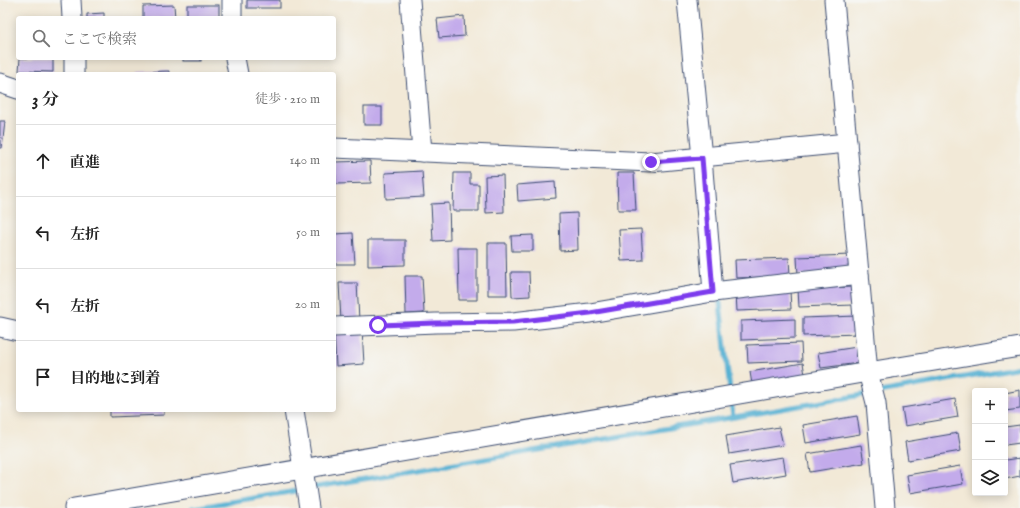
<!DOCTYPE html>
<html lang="ja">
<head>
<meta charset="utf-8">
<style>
	:root { --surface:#fff; --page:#f2f2f2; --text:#222; --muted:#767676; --line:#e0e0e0 }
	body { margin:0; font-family:"IM FELL English","Noto Serif JP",serif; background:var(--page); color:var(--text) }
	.controls { position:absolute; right:12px; bottom:12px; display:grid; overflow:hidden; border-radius:4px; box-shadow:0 2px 10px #0003 }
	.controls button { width:36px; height:36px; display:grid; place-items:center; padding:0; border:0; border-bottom:1px solid var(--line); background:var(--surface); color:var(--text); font:20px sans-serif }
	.stop { position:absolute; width:12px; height:12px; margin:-9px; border:3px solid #7c3aed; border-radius:50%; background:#fff }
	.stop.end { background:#7c3aed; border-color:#fff; box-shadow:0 1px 4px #0008 }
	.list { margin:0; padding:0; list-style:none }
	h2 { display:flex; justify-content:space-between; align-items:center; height:52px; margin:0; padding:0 16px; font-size:17px }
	h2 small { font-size:13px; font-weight:400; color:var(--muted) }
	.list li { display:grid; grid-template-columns:26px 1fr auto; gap:12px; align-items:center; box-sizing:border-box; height:72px; padding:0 16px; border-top:1px solid var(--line) }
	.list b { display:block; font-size:15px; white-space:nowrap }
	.list em { font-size:13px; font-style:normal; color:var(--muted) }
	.icon { flex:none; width:22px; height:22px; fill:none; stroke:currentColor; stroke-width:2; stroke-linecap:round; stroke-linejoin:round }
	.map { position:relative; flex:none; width:1020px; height:508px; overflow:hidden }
	.search { position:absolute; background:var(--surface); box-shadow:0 2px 10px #0003; left:16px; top:16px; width:320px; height:44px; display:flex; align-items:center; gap:10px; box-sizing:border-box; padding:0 14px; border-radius:4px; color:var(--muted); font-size:15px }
	.panel { position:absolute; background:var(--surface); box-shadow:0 2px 10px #0003; left:16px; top:72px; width:320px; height:340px; border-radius:4px }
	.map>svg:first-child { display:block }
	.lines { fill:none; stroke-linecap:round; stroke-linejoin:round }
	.stream { stroke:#56b1d3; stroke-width:5 }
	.building { fill:#c3abeb }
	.street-casing { stroke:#3b4b70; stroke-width:21 }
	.street { stroke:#fff; stroke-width:19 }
	.route { stroke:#7c3aed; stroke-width:5 }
</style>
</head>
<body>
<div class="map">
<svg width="1020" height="508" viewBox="0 0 1020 508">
	<rect width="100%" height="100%" fill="#f6f6f2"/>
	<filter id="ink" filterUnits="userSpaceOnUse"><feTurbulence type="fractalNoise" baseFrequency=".025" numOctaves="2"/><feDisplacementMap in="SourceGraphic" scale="8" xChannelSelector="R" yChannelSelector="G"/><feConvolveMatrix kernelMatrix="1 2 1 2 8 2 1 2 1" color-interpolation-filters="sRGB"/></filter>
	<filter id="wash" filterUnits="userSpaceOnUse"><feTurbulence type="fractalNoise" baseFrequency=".012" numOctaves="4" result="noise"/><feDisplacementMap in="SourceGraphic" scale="16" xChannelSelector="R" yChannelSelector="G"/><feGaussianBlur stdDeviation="0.9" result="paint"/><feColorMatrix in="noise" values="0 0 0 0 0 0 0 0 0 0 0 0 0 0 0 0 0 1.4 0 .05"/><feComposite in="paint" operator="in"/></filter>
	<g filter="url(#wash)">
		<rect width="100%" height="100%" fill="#f2e9d7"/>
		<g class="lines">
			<g class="stream">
				<polyline points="719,295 733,417"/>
				<path d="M310,488C547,449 784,410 1020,367"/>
				<polyline points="193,508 302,490"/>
			</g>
		</g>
		<g id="blocks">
			<g class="building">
				<rect x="247" y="0" width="33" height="8"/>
				<polygon points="174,5 175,18 143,18 143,6"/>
				<rect x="187" y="5" width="32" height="13"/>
				<polygon points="104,13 104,18 87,18 87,14"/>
				<polygon points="464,16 465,36 439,38 437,19"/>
				<polygon points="20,58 53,58 53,72 19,71"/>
				<rect x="183" y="58" width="18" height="3"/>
				<polygon points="169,71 169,74 137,74 137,72"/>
				<rect x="364" y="107" width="18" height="18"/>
				<polygon points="0,121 5,121 2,148 0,148"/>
				<polygon points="370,161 371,183 336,184 335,162"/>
				<polygon points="422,171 424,197 386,199 385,173"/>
				<polygon points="454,173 470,173 470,184 479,184 479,211 453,211"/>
				<polygon points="617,173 634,173 636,210 618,210"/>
				<polygon points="503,175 504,212 486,213 485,176"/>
				<polygon points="555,182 556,198 518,201 517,185"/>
				<polygon points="449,203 450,240 433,241 431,204"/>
				<polygon points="577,213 578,250 560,251 559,214"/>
				<polygon points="641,229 643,260 621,261 619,230"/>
				<polygon points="353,233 355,264 334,264 334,234"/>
				<polygon points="533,235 533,251 512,251 511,236"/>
				<polygon points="368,240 405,240 405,265 368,266"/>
				<polygon points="488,243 506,243 507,295 488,295"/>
				<polygon points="458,248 477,248 477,300 459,300"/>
				<polygon points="851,255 852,273 798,275 797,257"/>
				<polygon points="789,258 790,276 736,278 735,260"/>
				<polygon points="511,272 529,272 530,296 512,297"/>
				<polygon points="405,276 422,276 424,313 406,314"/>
				<polygon points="339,283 357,283 359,320 341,321"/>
				<polygon points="852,287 853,305 799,307 798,289"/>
				<polygon points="790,291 791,309 737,311 736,293"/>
				<polygon points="857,316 857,334 803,336 803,318"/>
				<polygon points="795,319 795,338 741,340 741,321"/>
				<polygon points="362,330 364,364 336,366 334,332"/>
				<polygon points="801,343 802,361 748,363 747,345"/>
				<polygon points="857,347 859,363 821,368 818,353"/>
				<polygon points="803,363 806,381 753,390 750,372"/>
				<polygon points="1020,390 1020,409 1005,411 1005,393"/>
				<polygon points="955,399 958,417 905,426 902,408"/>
				<polygon points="110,410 164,410 164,415 110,417"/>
				<polygon points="857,416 860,434 806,443 803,425"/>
				<polygon points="1020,425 1020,443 1005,445 1005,427"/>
				<polygon points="779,427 783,445 729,454 726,436"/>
				<polygon points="958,433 961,451 908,460 905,442"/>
				<polygon points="861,445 864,463 810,472 807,454"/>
				<polygon points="783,457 786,474 733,483 730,465"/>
				<polygon points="1020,458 1020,476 1005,479 1005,460"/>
				<polygon points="960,466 963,484 910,493 907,475"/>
			</g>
		</g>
	</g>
	<g filter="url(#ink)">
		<use href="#blocks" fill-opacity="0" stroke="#3b4b70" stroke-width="1"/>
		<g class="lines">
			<defs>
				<g id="street">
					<polyline points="71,0 72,18"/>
					<polyline points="232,0 232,18"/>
					<polyline points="410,0 422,152"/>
					<polyline points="687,0 702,158 713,292"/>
					<polyline points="834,0 868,372 876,403 885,508"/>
					<polyline points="74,58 74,74"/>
					<polyline points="235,58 238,74"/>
					<polyline points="0,83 18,89"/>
					<polyline points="334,148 651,162 847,143"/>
					<polyline points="0,327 18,331"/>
					<polyline points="334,327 436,323 513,322 590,313 713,292 859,275"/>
					<polyline points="294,410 309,508"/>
					<polyline points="74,508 868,372 1020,347"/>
				</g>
			</defs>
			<use href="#street" class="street-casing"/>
			<use href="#street" class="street"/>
		</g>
	</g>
	<g class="lines" filter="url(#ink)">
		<polyline class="route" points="378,325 436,323 513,322 590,313 713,292 702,158 651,162"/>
	</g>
</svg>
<div class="controls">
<button>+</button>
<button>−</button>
<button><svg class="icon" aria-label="layers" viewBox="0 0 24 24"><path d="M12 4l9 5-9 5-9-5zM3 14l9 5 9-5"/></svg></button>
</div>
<div class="stop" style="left:378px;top:325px"></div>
<div class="stop end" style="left:651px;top:162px"></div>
<div class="search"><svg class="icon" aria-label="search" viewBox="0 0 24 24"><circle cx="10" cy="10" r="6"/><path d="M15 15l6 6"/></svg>ここで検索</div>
<section class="panel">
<h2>3 分<small>徒歩 · 210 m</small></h2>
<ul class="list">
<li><svg class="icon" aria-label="ahead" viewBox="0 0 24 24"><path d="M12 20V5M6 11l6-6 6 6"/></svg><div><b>直進</b></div><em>140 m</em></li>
<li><svg class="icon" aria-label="left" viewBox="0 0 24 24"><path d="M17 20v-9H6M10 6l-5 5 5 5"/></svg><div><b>左折</b></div><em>50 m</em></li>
<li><svg class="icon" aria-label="left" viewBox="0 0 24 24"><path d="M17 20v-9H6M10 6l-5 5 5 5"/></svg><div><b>左折</b></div><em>20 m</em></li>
<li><svg class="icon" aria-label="arrive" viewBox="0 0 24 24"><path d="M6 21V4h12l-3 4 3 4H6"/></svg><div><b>目的地に到着</b></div></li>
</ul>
</section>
</div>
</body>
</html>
